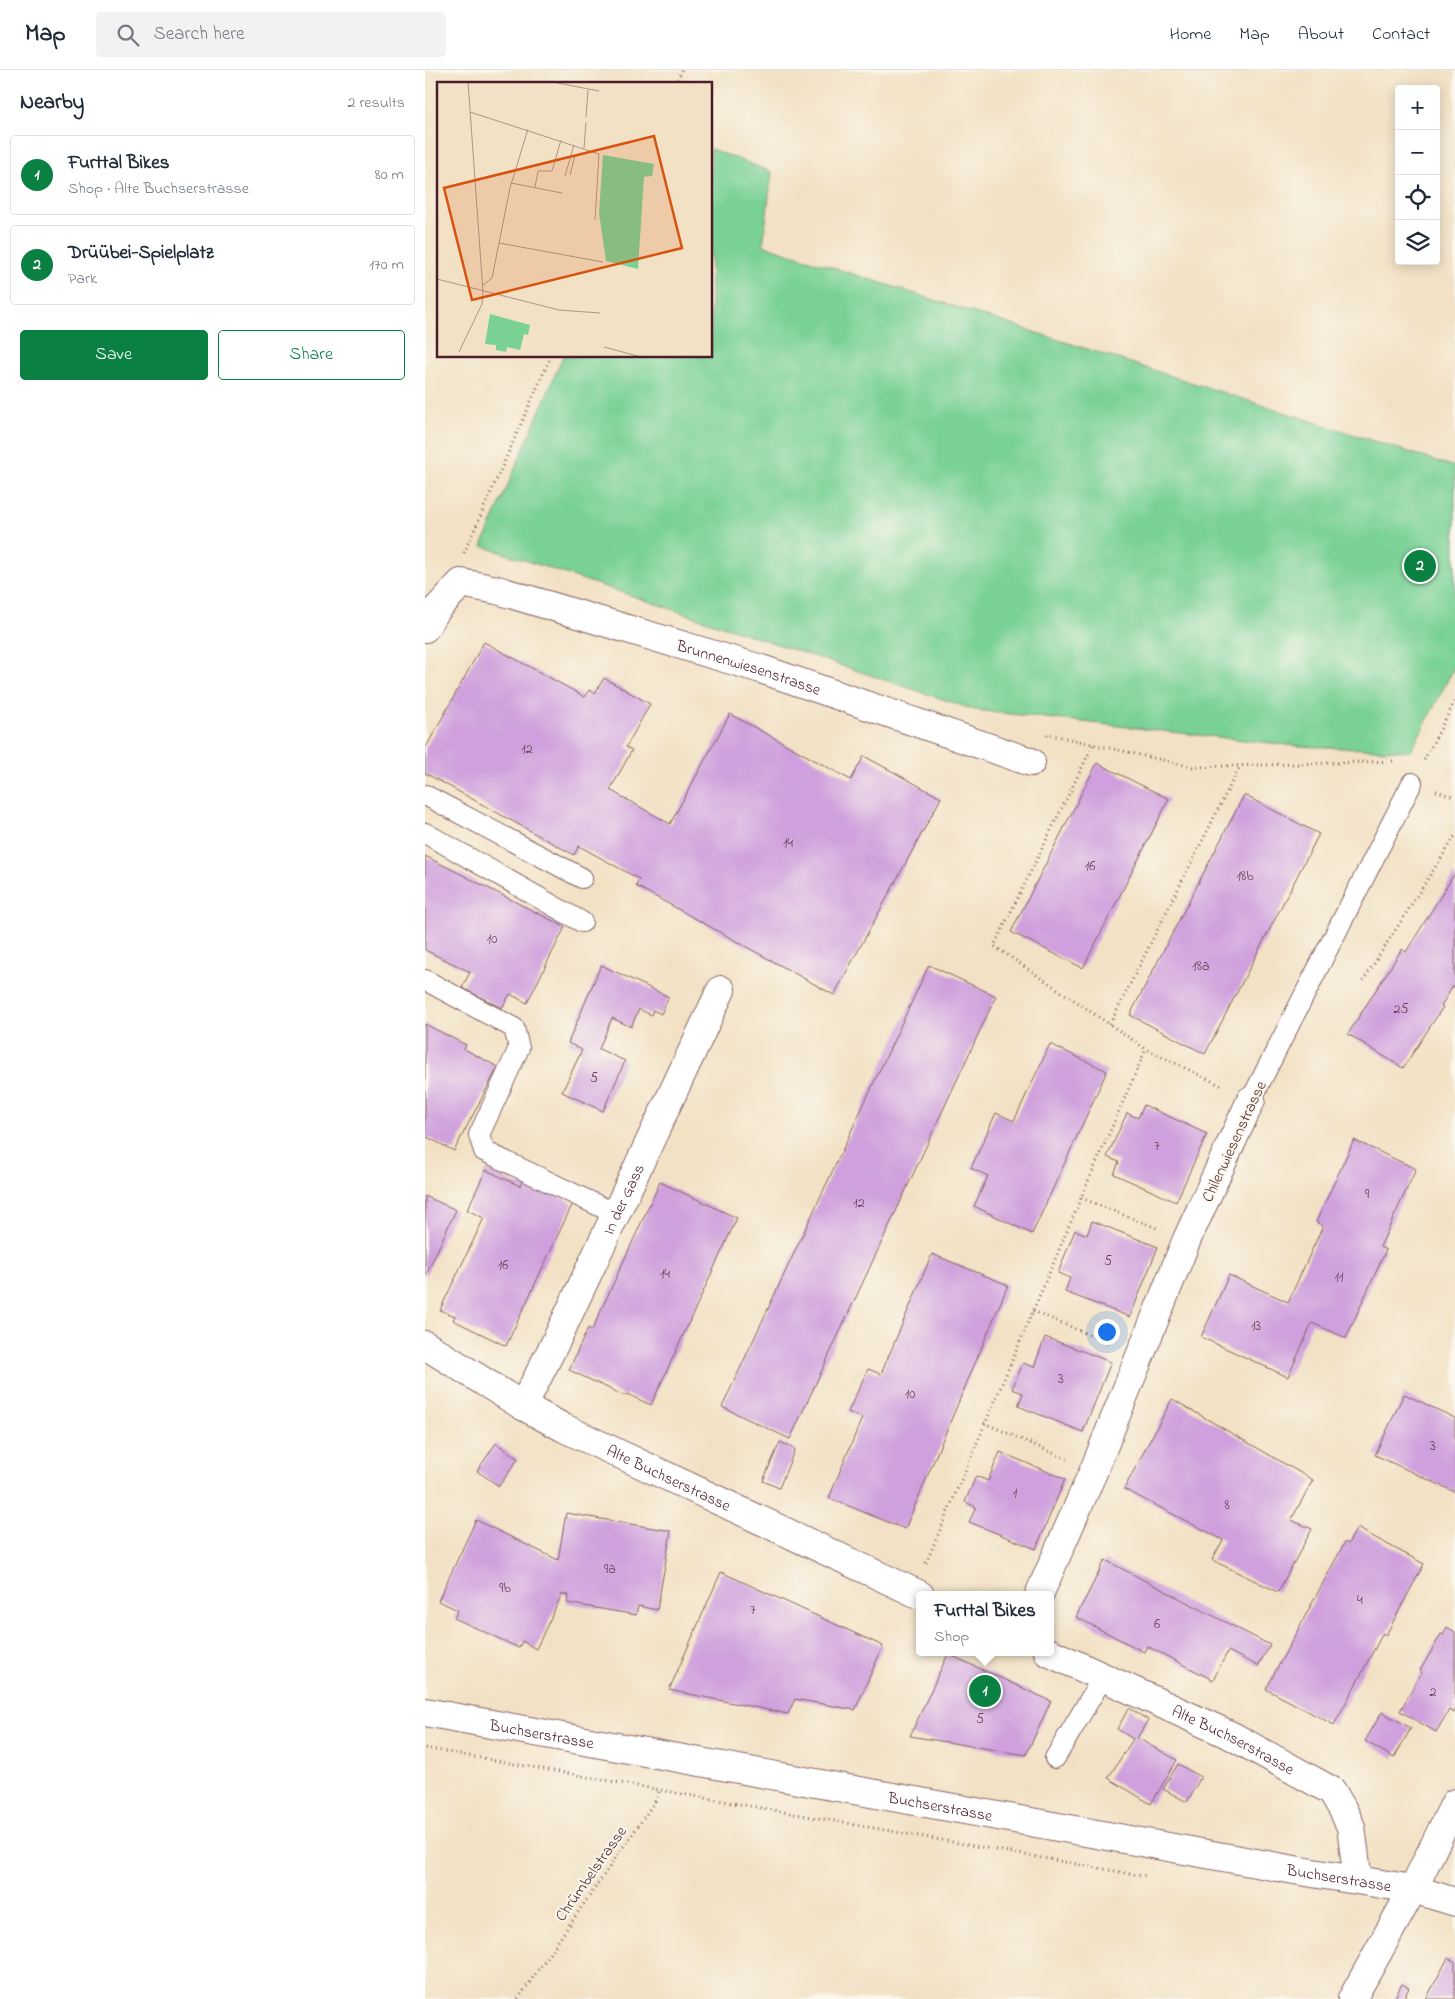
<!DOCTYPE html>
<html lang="en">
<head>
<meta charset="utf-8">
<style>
	:root { --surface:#fff; --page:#f2f2f3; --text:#1f2937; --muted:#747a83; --line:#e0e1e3; --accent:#0b8043 }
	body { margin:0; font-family:"Indie Flower",sans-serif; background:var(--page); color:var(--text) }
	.controls { position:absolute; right:15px; top:15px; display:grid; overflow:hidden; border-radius:5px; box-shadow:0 2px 12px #0003 }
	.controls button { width:45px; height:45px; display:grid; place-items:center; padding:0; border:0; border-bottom:1px solid var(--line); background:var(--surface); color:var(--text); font:25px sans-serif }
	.you { position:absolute; left:681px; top:1261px; width:18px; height:18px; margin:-12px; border:4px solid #fff; border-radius:50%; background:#1a73e8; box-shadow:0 0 0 8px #1a73e833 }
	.badge { display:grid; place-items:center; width:32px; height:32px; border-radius:50%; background:var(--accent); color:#fff; font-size:16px; font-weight:700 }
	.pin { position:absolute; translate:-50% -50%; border:2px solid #fff; box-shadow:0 1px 5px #0006 }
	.popup { position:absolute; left:491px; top:1521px; width:138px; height:65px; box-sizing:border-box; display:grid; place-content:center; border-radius:5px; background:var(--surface); filter:drop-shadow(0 1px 4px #0005); font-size:16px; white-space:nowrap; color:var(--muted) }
	.popup b { font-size:19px; color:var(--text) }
	.popup::after { content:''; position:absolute; left:50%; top:100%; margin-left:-10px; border:10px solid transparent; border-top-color:var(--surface) }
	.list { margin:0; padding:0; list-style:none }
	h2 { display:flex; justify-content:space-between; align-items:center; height:65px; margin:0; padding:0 20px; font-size:21px }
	h2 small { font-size:16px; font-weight:400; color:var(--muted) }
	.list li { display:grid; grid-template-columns:32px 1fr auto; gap:15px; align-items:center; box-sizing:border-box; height:80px; margin:0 10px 10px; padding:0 10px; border:1px solid var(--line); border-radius:5px }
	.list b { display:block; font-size:19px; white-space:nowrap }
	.list p { margin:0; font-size:16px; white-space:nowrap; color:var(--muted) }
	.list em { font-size:16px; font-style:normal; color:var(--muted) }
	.actions { display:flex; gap:10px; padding:15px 20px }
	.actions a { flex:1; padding:11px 0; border:1px solid var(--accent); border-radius:5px; text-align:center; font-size:18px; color:var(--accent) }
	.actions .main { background:var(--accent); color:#fff }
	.icon { flex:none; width:28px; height:28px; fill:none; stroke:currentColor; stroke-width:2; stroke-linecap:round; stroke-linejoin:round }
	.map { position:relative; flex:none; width:1030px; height:1929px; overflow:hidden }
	header { display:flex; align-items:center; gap:30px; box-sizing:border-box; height:70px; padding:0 25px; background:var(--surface); border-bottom:1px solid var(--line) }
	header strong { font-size:24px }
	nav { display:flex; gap:28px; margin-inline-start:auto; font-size:18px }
	.search { width:350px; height:45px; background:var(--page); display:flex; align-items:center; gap:12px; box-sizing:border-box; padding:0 18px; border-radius:5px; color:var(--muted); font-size:19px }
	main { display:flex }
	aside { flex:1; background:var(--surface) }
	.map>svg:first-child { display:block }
	.green { fill:#79d196; stroke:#627860 }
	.building { fill:#cfa0dd }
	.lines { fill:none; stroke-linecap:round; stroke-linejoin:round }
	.service-casing { stroke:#856361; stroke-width:22 }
	.minor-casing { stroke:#856361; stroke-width:30 }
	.tertiary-casing { stroke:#856361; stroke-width:30 }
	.path { stroke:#856361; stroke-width:3; stroke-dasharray:1 4; stroke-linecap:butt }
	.service { stroke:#fff; stroke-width:20 }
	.minor { stroke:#fff; stroke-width:28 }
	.tertiary { stroke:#fff; stroke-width:28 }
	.labels { text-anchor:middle; stroke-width:4; stroke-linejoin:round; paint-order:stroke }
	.number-label { font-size:14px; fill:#6b3f58 }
	.street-label { font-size:16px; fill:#4a1f2b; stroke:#fbf7ec }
	.inset-road { fill:none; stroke:#af9387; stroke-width:1 }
	.view { fill:#d8530f; fill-opacity:0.15; stroke:#d8530f; stroke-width:2.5 }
	.inset-edge { fill:none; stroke:#4a1f2b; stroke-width:2.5 }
</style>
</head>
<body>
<header>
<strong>Map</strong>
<div class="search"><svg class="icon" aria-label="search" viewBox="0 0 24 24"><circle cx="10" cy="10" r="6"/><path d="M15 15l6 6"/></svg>Search here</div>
<nav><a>Home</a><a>Map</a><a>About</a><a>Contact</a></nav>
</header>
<main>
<aside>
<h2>Nearby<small>2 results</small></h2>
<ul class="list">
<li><span class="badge">1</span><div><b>Furttal Bikes</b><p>Shop · Alte Buchserstrasse</p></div><em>80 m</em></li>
<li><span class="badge">2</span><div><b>Drüübei-Spielplatz</b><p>Park</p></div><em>170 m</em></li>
</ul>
<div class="actions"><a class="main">Save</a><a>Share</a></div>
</aside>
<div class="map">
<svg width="1030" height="1929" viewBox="0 0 1030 1929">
	<rect width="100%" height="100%" fill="#fbf7ec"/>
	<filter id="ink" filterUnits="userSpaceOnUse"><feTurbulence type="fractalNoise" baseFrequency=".02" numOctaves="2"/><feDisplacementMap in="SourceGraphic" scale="10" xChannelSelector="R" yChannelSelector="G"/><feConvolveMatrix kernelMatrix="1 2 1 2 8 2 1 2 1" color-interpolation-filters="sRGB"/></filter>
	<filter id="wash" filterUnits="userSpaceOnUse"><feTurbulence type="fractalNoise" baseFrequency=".0096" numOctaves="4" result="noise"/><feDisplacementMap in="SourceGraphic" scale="20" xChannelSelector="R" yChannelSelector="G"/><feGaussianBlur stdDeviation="1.12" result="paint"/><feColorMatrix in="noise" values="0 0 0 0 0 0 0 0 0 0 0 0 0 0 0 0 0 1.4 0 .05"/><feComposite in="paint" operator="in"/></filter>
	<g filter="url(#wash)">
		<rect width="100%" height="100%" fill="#f2e1c4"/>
		<polygon class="green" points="286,79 347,102 338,175 1030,397 1030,596 986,681 872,676 550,640 57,476 138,286 286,286"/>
		<g id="blocks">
			<g class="building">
				<polygon points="59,572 160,627 164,620 170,623 179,608 225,634 201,677 207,680 185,720 245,754 305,644 426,710 439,686 516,728 409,925 211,816 214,809 154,776 149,785 0,703 0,679"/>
				<polygon points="672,693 744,729 658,898 586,862"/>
				<polygon points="819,725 894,764 780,984 705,945"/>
				<polygon points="0,786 140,857 102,933 85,924 77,938 37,918 45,902 0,880"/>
				<polygon points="1030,803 1030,918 1028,916 1016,936 1018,937 978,998 923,964 977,879 981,882"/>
				<polygon points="176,895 244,927 236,944 228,940 226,945 214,939 206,957 187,948 174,979 200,991 178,1041 137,1022 157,980 143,973"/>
				<polygon points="504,895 571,926 365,1369 297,1337"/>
				<polygon points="0,954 41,975 39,979 73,997 29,1081 0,1066"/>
				<polygon points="625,974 682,1001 607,1164 549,1136 563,1106 546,1098 571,1043 589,1051"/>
				<polygon points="719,1035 782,1064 751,1132 689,1104 694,1092 682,1087 702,1043 713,1048"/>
				<polygon points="929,1070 991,1099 955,1177 961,1180 921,1268 887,1253 863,1307 776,1267 804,1205 863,1232 898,1156 891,1152"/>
				<polygon points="61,1100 95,1116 98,1109 148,1133 81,1276 28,1250 30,1246 15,1240 59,1148 42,1140"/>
				<polygon points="235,1112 312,1148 226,1335 202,1324 200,1326 144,1300 163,1258 167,1260"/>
				<polygon points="0,1126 31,1140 0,1207"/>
				<polygon points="667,1151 733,1177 705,1247 640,1222 645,1208 633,1203 650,1160 662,1165"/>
				<polygon points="507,1184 583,1215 480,1459 404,1428 437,1348 423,1342 443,1299 456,1304"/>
				<polygon points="620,1267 686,1292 658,1362 593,1336 598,1323 587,1319 598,1293 609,1297"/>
				<polygon points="979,1324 1030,1348 1030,1422 950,1385"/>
				<polygon points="747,1329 888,1410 866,1450 887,1459 853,1522 787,1490 798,1470 699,1419"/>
				<polygon points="355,1372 370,1379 354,1418 338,1411"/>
				<polygon points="71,1373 93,1389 74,1416 52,1401"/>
				<polygon points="575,1382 640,1409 611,1479 544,1452 551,1437 540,1432 551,1406 563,1411"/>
				<polygon points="141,1443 246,1461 232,1540 213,1536 211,1545 142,1533 143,1525 137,1524 111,1579 97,1571 94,1578 29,1548 33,1540 13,1531 51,1450 133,1490"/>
				<polygon points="932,1458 999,1494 961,1565 958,1563 909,1655 841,1619 920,1472 923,1474"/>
				<polygon points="680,1490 845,1575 833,1596 803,1581 788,1610 722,1576 719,1582 651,1547"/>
				<polygon points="296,1502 458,1576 430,1640 370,1629 363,1644 244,1620"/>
				<polygon points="1022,1557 1030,1562 1030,1641 1029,1643 1024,1640 1011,1662 975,1641 997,1602 995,1601 1016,1564 1018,1565"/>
				<polygon points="523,1584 626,1631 601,1685 485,1666"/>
				<polygon points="704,1638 723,1650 712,1668 752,1690 726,1734 683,1708 708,1669 692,1659"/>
				<polygon points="957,1642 986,1658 969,1688 940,1671"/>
				<polygon points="753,1694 776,1707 762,1732 738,1719"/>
				<polygon points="1023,1888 1030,1892 1030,1929 1001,1929"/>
				<polygon points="977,1914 984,1918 978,1929 969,1929"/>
			</g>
		</g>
	</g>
	<g filter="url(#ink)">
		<use href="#blocks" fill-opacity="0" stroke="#856361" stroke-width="1"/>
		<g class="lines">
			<defs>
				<g id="service">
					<polyline points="0,725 157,808"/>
					<polyline points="0,763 157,852"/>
					<polyline points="0,910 89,958 94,978 54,1065 59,1081 191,1144"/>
					<polyline points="826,1030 987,713"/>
					<polyline points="630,1688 678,1607"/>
				</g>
				<g id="minor">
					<path id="s1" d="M0,558L12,539L36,513L72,520L336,599L606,692"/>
					<path id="s2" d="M0,1275L98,1336L139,1358L495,1525"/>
					<path id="s3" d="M98,1336L131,1271L296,920"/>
					<polyline points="614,1525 669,1400 762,1169 826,1030"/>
					<path id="s4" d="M623,1582L807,1666L907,1721L918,1740L926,1757L933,1810"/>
					<polyline points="927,1929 988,1819 1030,1733"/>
				</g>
				<g id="tertiary">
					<path id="s5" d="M0,1642L875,1801L988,1819L1030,1832"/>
				</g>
			</defs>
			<use href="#service" class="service-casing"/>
			<use href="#minor" class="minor-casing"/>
			<use href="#tertiary" class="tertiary-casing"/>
			<g class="path">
				<polyline points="250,14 257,0"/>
				<polyline points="39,483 126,286"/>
				<polyline points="622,666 623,664 768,697 971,691"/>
				<polyline points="668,675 569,876 721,979 799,1017"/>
				<polyline points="999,690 1030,631"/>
				<polyline points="1011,721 1030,727"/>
				<polyline points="938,911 1030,766"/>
				<polyline points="685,954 815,696"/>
				<polyline points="656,1128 734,1159"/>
				<polyline points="608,1241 686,1274"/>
				<polyline points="559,1353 642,1389"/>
				<polyline points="501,1493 656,1128 721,979"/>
				<polyline points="0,1678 718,1806 720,1805"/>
				<polyline points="93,1929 231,1730 235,1719"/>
			</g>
			<use href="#service" class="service"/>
			<use href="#minor" class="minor"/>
			<use href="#tertiary" class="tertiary"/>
		</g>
	</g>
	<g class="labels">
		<g class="number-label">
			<text x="102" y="683">12</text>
			<text x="363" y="777">14</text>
			<text x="665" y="800">16</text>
			<text x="820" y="810">18b</text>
			<text x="67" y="873">10</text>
			<text x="776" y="900">18a</text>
			<text x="976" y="943">25</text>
			<text x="169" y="1012">5</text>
			<text x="732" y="1080">7</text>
			<text x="942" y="1128">9</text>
			<text x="434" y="1137">12</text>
			<text x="683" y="1195">5</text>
			<text x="78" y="1199">16</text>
			<text x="240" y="1208">14</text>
			<text x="914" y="1211">11</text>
			<text x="831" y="1260">13</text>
			<text x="636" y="1313">3</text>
			<text x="485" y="1328">10</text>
			<text x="1008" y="1380">3</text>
			<text x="590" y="1427">1</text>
			<text x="802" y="1439">8</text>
			<text x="185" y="1503">9a</text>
			<text x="80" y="1522">9b</text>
			<text x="935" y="1534">4</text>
			<text x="328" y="1544">7</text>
			<text x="732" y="1558">6</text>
			<text x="1008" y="1626">2</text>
			<text x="555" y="1653">5</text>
		</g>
		<g class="street-label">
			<text dy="6" stroke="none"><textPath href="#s1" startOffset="358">Brunnenwiesenstrasse</textPath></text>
			<text transform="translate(808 1071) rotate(-65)" y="6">Chilenwiesenstrasse</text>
			<text dy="6" stroke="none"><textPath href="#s3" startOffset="230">In der Gass</textPath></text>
			<text dy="6" stroke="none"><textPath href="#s2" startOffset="278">Alte Buchserstrasse</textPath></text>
			<text dy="6" stroke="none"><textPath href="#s5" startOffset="119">Buchserstrasse</textPath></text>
			<text dy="6" stroke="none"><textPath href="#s4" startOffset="205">Alte Buchserstrasse</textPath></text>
			<text dy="6" stroke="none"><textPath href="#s5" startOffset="524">Buchserstrasse</textPath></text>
			<text transform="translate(165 1803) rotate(-55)" y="6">Chrümbelstrasse</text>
			<text dy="6" stroke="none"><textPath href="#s5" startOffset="929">Buchserstrasse</textPath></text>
		</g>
	</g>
	<g transform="translate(12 12)">
		<rect width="275" height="275" fill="#f2e1c4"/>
		<path d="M166,73L217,82L215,94L207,95L201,187L169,179L162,131ZM53,232L93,243L91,253L87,252L83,268L70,265L69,270L59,268V263L48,262Z" fill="#79d196"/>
		<path class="inset-road" d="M116,0L162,9M33,30L162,72L158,138M149,35L151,8M147,66L149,40M133,93L138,73M128,94L137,63M74,101L125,111M98,105L101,89H115L124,58M62,161L166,180M0,197L122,228L163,231M45,204L55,196L73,106L91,47M167,265L204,275M22,270L45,222L46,210L31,0"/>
		<path class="view" d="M217,54L245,166L35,218L7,106Z"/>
		<rect width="275" height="275" class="inset-edge"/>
	</g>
</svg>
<div class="controls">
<button>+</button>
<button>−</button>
<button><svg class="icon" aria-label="locate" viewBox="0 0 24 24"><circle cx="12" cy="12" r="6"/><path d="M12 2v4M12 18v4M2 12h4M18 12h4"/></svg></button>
<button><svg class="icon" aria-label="layers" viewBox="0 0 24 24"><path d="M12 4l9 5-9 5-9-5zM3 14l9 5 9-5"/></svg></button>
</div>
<div class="you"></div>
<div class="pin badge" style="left:560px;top:1621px">1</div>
<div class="popup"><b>Furttal Bikes</b>Shop</div>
<div class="pin badge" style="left:995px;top:496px">2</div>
</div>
</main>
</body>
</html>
